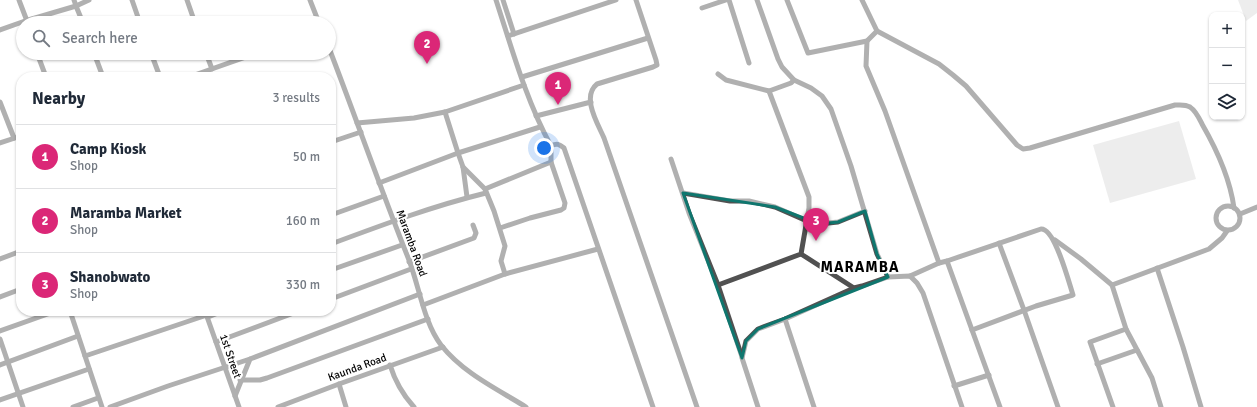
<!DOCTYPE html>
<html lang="en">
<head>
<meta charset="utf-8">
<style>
	:root { --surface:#fff; --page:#f6f6f7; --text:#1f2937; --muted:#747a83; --line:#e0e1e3; --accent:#db2777 }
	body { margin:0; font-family:Signika,sans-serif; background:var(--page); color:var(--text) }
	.controls { position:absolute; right:12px; top:12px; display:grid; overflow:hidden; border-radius:8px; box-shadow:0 1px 3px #0004 }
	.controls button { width:36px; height:36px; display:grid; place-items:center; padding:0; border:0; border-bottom:1px solid var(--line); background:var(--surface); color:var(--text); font:20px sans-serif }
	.you { position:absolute; left:544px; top:148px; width:14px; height:14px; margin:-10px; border:3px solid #fff; border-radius:50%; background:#1a73e8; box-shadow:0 0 0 6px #1a73e833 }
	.badge { display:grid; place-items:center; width:26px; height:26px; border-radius:50%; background:var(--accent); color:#fff; font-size:13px; font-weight:700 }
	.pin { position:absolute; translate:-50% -33px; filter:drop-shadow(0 1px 2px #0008) }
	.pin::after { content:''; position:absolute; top:21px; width:14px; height:12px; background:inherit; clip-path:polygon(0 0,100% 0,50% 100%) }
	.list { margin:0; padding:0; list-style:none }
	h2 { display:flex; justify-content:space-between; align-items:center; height:52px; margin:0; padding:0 16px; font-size:17px }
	h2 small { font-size:13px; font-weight:400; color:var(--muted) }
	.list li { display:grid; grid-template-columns:26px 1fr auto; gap:12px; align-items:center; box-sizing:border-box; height:64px; padding:0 16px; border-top:1px solid var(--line) }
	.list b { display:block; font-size:15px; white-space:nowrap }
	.list p { margin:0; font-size:13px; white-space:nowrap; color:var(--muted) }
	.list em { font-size:13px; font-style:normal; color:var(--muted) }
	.icon { flex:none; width:22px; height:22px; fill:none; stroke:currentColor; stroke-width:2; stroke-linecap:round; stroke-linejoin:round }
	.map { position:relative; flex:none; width:1257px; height:407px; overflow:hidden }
	.search { position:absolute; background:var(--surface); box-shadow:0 1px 3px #0004; left:16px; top:16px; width:320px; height:44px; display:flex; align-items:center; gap:10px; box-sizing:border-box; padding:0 14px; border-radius:22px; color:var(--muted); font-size:15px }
	.panel { position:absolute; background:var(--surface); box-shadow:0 1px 3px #0004; left:16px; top:72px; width:320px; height:244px; border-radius:16px }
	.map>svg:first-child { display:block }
	.green { fill:#d8d8d8 }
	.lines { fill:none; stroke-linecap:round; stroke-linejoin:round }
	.street { stroke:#515151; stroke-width:5 }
	.marked { fill:none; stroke:#0f766e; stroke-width:3; stroke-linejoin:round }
	.labels { text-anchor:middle; stroke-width:4; stroke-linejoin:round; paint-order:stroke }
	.street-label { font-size:11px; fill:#000; stroke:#fff }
	.district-label { font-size:15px; font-weight:bold; letter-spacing:1px; fill:#000; stroke:#fff }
</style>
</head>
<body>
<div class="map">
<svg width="1257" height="407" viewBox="0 0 1257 407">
	<rect width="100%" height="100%" fill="#fff"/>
	<g class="green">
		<polygon points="1238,0 1257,0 1257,13 1246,21"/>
		<polygon points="1179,121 1196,179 1110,203 1093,145"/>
	</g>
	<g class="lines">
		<g class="street">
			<polyline points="19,0 27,21"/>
			<polyline points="74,0 76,6 89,0"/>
			<polyline points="132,0 140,23"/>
			<polyline points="187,0 195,23"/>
			<polyline points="310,0 319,23"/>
			<path d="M496,0C512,49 526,100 551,146"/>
			<polyline points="503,0 514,34"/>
			<path d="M636,0L656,60L657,65L653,67L597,84C581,97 598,124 604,138L697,407"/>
			<polyline points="729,0 749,63"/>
			<polyline points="787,0 808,53 867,41 877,31"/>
			<path d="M862,0L877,31L939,64L953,75L966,86L1017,145L1023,149L1030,148L1175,105C1180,105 1185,104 1190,107C1196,111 1199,118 1202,124C1217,150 1230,178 1234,208"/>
			<polyline points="702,8 726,0"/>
			<polyline points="25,23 25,21 76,6 83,23"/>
			<polyline points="0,30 25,21"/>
			<polyline points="508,36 616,0"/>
			<polyline points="867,41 866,66 885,111 939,263 947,261 1000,407"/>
			<path d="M329,48C356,118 381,190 409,260C419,286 424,323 441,345C463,373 497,389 526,407"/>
			<polyline points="37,53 46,77"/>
			<polyline points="94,53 103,77"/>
			<polyline points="151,53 160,77"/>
			<polyline points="206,53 212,69"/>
			<polyline points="718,74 726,80 769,91 791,83 794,80 782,67 778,59 757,0"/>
			<polyline points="189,77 257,53"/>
			<polyline points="522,77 648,38"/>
			<polyline points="794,80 811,88 822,96 831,109 851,166 877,254 888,277"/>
			<polyline points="0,102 14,138"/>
			<polyline points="445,112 458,153 463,167 467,197"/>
			<polyline points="536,116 591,102"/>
			<polyline points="357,123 414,118 445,112 524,85"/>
			<polyline points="331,142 361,132"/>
			<polyline points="0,143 21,136"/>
			<polyline points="671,159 689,213 718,285 742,357"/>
			<polyline points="463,167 485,189 494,211 505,246 501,261 505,274"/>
			<polyline points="379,183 458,153 540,127"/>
			<polyline points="485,189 551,162"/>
			<polyline points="683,193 730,201 749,201 775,207 807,221 819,224 838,222 865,211"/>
			<circle cx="1228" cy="218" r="12"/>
			<polyline points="1240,214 1257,207"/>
			<polyline points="331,215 384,196"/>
			<path d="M500,228L530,218L561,210L564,208L565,203L551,162V146C557,143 559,144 564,148L653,407"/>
			<polyline points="1055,240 1081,259 1112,285"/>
			<polyline points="999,243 1024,310 1058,407"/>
			<path d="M331,244C382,225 433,206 486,193"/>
			<polyline points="801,254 854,288"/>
			<polyline points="0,259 21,251"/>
			<path d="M947,261L1041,229C1055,228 1069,283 1073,295L1036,306L972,330"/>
			<polyline points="409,262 474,238 476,233 473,225"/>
			<polyline points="1157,268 1183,347 1201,407"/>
			<polyline points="331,270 402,245"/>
			<polyline points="910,276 939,263"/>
			<polyline points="718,285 801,254 809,208 809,197 769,91"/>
			<polyline points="0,297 21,289"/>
			<polyline points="331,299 411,269"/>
			<polyline points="423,305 505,274 598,249"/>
			<polyline points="70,311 102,407"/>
			<polyline points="205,311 239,407"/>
			<polyline points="208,317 223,311"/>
			<polyline points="785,319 814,407"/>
			<polyline points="0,331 56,311"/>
			<polyline points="0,339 23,407"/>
			<polyline points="216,342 299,311"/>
			<polyline points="85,356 207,315"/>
			<polyline points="1097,364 1137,350"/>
			<polyline points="0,365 78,336"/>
			<path d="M390,365C395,381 403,395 414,407"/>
			<polyline points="240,380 260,380 267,378 428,319"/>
			<polyline points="339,384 346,407"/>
			<polyline points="954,386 989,375"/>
			<polyline points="235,396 250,359"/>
			<polyline points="0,400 89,369"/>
			<polyline points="73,407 98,398"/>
			<polyline points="110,407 168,386 250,359 420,294"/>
			<polyline points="278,407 339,384 443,347"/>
			<polyline points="758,407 742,358 746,341 758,329 785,319 854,288 862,286 888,277 910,276 917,283 923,293 962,407"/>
			<polyline points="1113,407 1090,342 1126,329"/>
			<polyline points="1161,407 1152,378 1126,329 1112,285 1209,249 1222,238 1227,231"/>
		</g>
	</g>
	<path d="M0 0H1257V407H0ZM683,193L775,207L819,224L838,222L865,211L877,254L888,277L758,329L746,341L742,358Z" fill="#fff" fill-opacity=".55" fill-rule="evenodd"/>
	<path class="marked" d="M683,193L775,207L819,224L838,222L865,211L877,254L888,277L758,329L746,341L742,358Z"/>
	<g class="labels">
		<g class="street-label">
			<text transform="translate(412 243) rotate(70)" y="4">Maramba Road</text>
			<text transform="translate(231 356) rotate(71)" y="4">1st Street</text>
			<text transform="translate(357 367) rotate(-20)" y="4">Kaunda Road</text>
		</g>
		<g class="district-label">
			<text x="860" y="272">MARAMBA</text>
		</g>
	</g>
</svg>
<div class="controls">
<button>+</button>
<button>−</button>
<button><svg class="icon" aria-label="layers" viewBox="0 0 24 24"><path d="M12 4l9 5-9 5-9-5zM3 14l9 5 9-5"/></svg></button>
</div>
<div class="you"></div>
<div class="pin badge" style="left:558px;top:105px">1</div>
<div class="pin badge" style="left:427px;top:64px">2</div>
<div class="pin badge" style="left:816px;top:241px">3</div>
<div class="search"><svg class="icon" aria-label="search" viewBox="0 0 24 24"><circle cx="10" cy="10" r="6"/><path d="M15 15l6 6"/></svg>Search here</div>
<section class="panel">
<h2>Nearby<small>3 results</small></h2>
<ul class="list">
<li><span class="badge">1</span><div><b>Camp Kiosk</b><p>Shop</p></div><em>50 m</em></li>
<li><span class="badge">2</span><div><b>Maramba Market</b><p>Shop</p></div><em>160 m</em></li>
<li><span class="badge">3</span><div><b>Shanobwato</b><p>Shop</p></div><em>330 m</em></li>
</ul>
</section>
</div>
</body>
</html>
